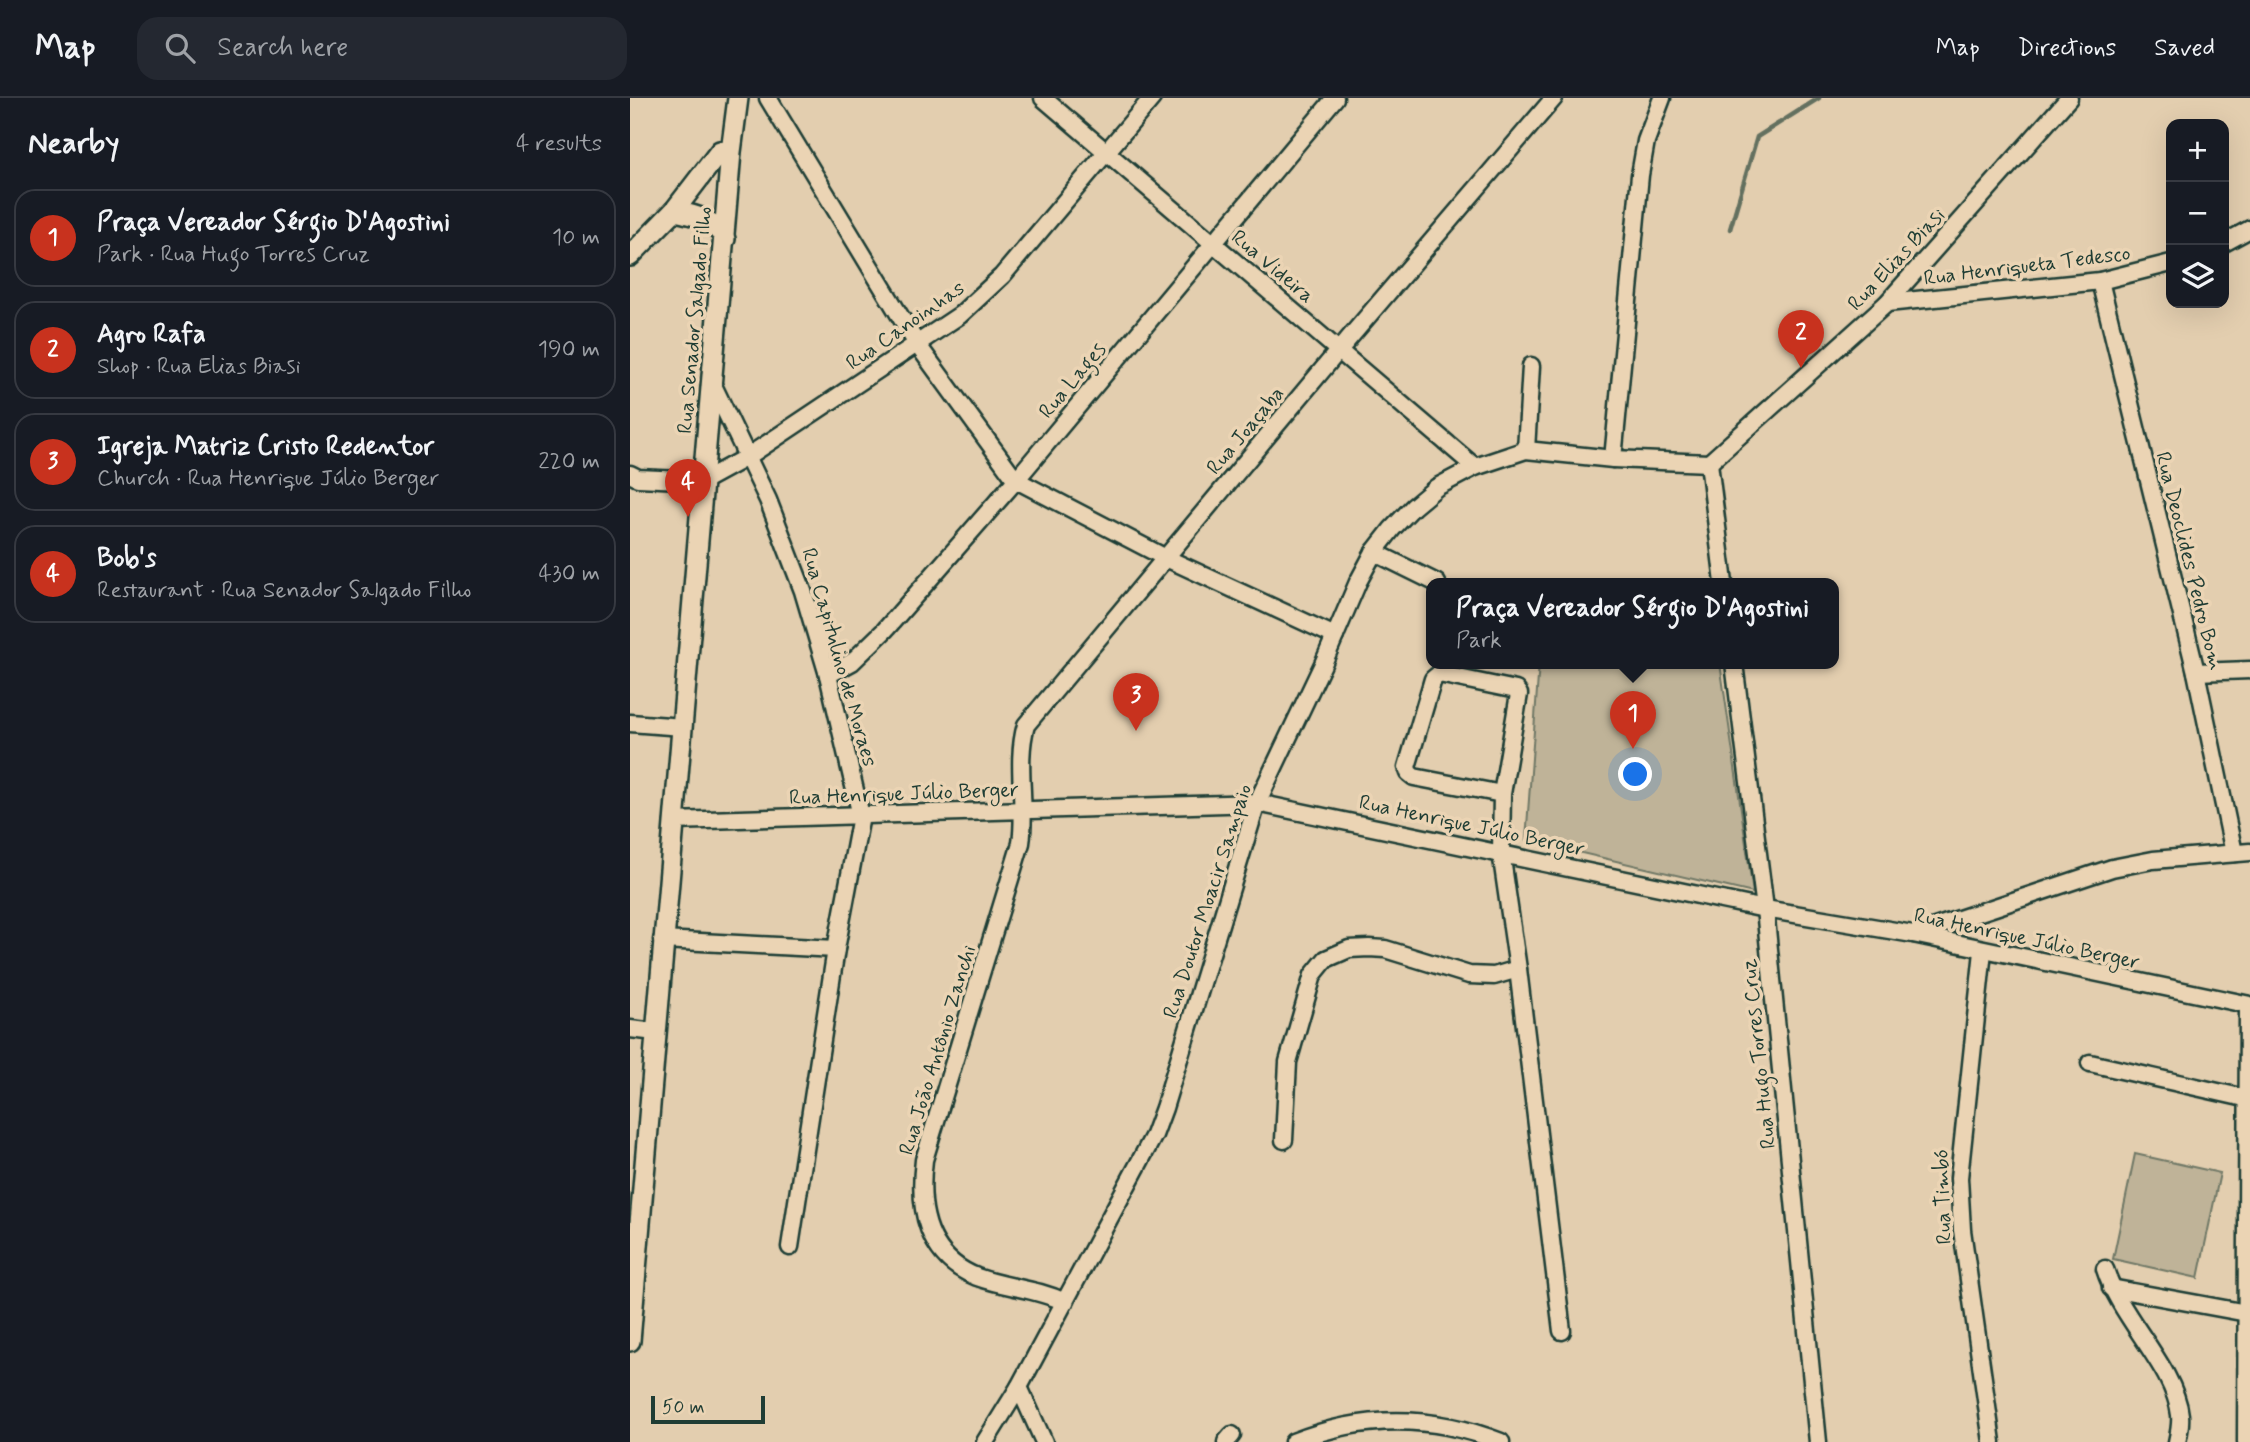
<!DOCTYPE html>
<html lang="en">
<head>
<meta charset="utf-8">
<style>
	:root { --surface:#171b24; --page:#242831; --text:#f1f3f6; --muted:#9ea1a6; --line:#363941; --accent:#c8321e }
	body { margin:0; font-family:Mynerve,sans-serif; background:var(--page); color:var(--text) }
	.controls { position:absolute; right:21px; top:21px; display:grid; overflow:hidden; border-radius:14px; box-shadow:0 7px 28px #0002 }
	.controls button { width:63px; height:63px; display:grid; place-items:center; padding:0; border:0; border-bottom:2px solid var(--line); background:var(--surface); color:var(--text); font:35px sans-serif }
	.scale { position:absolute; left:21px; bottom:18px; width:114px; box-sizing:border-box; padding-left:7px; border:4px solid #1f3d34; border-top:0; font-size:19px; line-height:24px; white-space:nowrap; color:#1f3d34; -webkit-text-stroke:5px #ebd4b4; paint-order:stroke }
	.you { position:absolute; left:1006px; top:677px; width:24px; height:24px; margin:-18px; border:5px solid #fff; border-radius:50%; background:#1a73e8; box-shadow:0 0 0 10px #1a73e833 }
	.badge { display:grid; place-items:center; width:46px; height:46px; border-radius:50%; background:var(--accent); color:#fff; font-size:23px; font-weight:700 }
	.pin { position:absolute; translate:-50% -58px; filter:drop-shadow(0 2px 4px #0008) }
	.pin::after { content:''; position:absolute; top:37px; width:24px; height:21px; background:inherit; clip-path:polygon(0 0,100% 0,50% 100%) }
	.popup { position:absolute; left:796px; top:480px; width:413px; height:91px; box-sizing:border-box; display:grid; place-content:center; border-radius:14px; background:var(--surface); filter:drop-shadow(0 2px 5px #0005); font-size:23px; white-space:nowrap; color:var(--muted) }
	.popup b { font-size:26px; color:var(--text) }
	.popup::after { content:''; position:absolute; left:50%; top:100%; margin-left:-14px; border:14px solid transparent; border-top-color:var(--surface) }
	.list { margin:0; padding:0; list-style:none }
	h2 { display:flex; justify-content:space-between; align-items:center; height:91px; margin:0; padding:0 28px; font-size:30px }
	h2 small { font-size:23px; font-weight:400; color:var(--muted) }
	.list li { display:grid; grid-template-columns:46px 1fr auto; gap:21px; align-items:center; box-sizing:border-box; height:98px; margin:0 14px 14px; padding:0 14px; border:2px solid var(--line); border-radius:21px }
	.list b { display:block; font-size:26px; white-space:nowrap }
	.list p { margin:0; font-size:23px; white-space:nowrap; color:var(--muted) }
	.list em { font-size:23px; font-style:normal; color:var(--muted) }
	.icon { flex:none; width:38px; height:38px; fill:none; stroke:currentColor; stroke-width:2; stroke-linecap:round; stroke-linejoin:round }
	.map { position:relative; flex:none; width:1620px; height:1344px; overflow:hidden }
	header { display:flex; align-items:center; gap:42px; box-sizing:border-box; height:98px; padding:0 35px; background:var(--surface); border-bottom:2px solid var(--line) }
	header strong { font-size:33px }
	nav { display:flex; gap:38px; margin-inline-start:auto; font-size:24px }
	.search { width:490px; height:63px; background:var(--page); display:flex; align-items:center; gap:18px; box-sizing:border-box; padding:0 24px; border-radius:21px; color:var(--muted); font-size:26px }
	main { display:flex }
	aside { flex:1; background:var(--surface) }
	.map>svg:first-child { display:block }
	.green { fill:#bfb398; stroke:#6f7866; stroke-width:2 }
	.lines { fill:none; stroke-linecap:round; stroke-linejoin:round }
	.stream { stroke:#636f5f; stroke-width:4.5 }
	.minor-casing { stroke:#1f3d34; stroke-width:21 }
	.major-casing { stroke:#1f3d34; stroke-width:24 }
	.minor { stroke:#ebd4b4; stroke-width:16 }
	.major { stroke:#ebd4b4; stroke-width:19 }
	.labels { text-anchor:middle; stroke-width:7; stroke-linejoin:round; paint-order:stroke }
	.street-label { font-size:21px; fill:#1f3d34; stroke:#ebd4b4 }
</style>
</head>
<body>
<header>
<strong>Map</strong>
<div class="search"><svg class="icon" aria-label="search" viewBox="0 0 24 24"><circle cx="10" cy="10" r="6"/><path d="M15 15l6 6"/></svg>Search here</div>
<nav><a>Map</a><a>Directions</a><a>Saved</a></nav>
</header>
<main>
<aside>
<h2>Nearby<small>4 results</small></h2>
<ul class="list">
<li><span class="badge">1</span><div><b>Praça Vereador Sérgio D'Agostini</b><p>Park · Rua Hugo Torres Cruz</p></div><em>10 m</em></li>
<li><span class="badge">2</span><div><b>Agro Rafa</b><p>Shop · Rua Elias Biasi</p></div><em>190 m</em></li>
<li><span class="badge">3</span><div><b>Igreja Matriz Cristo Redentor</b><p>Church · Rua Henrique Júlio Berger</p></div><em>220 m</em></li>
<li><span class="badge">4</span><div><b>Bob's</b><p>Restaurant · Rua Senador Salgado Filho</p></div><em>430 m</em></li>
</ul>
</aside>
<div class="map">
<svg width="1620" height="1344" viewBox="0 0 1620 1344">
	<rect width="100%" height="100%" fill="#e3ceaf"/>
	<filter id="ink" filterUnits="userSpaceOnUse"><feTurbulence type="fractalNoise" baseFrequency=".0143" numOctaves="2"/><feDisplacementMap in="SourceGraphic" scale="14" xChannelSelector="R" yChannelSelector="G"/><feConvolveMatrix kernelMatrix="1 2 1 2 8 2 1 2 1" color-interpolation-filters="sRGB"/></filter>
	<g filter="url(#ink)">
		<g class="green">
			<polygon points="909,565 1090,565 1123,795 896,742"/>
			<polygon points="1505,1056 1590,1075 1568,1180 1483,1161"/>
		</g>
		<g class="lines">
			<polyline class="stream" points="1100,131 1127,39 1189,0"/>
			<defs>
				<g id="minor">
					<polyline points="138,0 287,246 386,382 536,460 705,538"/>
					<polyline points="413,0 845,369"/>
					<polyline points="1594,145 1620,131"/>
					<polyline points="1470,183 1566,574 1604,755"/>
					<polyline points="1257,205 1470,183 1541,165"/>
					<polyline points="81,283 138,402 173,493 198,577 231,718 206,851 160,1149"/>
					<polyline points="896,352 901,268"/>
					<polyline points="983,361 1010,77 1016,43 1032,0"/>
					<polyline points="1079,365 1257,205 1439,0"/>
					<polyline points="1079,365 1094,485"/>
					<polyline points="0,376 8,380 73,383 117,359 330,217 372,178 522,0"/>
					<polyline points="744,454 807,485"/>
					<polyline points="1104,565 1135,811 1188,1344"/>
					<polyline points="1566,574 1620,572"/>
					<polyline points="198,577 222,564 255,532 386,382 705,0"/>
					<polyline points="0,625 53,629"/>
					<polyline points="43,723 627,705 1135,811 1283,836 1620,907"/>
					<polyline points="1284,836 1482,770 1523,762 1620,754"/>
					<polyline points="32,842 206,851"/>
					<polyline points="1353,853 1329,1080 1332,1132 1362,1344"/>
					<polyline points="888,871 932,1233"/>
					<polyline points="0,931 26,934"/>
					<polyline points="1460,965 1619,1001"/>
					<polyline points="654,1042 658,964 683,877 696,861 719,851 739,850 755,851 839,877 864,878 888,871 871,754 872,696 889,596 886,592 809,576 803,581 777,669 779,675 784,679 872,696"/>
					<path d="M1475,1171C1490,1220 1545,1270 1550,1317C1551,1327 1549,1335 1547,1344"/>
					<polyline points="1481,1190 1617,1215"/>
					<path d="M435,1204C405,1190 377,1190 347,1179C296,1159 288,1110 294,1062L391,745C397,706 385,665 396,627L709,252L924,0"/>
					<polyline points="389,1289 414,1344"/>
					<polyline points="355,1344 389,1289 524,1037 534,1010 627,705 693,566 728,484 744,454 762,431 783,409 807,389 845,369 896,352 983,361 1079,365"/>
					<polyline points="596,1344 602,1337"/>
					<path d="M663,1344C733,1316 801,1316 871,1344"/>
					<polyline points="1616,1344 1618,907"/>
				</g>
				<g id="major">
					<path d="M44,113C65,117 84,121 95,141"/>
					<polyline points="0,158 44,113 90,53"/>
					<polyline points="0,1243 101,54 108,0"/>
				</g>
			</defs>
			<use href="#minor" class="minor-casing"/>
			<use href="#major" class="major-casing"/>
			<use href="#minor" class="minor"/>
			<use href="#major" class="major"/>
		</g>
	</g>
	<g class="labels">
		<g class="street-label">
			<text transform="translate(1266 161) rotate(-47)" y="7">Rua Elias Biasi</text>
			<text transform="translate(1397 167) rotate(-7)" y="7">Rua Henriqueta Tedesco</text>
			<text transform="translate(643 168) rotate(40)" y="7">Rua Videira</text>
			<text transform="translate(64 222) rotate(-85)" y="7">Rua Senador Salgado Filho</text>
			<text transform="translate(275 227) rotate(-35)" y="7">Rua Canoinhas</text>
			<text transform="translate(442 282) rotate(-50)" y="7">Rua Lages</text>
			<text transform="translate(615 332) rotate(-50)" y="7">Rua Joaçaba</text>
			<text transform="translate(1560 463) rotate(76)" y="7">Rua Deoclides Pedro Bom</text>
			<text transform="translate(210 559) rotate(74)" y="7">Rua Capitulino de Moraes</text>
			<text transform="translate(274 695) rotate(-2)" y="7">Rua Henrique Júlio Berger</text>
			<text transform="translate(842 727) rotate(12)" y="7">Rua Henrique Júlio Berger</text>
			<text transform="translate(577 803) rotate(-72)" y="7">Rua Doutor Moacir Sampaio</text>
			<text transform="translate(1397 840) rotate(12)" y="7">Rua Henrique Júlio Berger</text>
			<text transform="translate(307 952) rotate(-73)" y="7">Rua João Antônio Zanchi</text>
			<text transform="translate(1128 956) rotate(-96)" y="7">Rua Hugo Torres Cruz</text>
			<text transform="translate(1312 1099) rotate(-92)" y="7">Rua Timbó</text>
		</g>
	</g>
</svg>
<div class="controls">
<button>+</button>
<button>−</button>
<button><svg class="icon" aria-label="layers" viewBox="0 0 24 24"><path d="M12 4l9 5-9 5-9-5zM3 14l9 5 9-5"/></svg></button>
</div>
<div class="scale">50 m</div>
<div class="you"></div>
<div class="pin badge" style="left:1003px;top:651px">1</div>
<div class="popup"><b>Praça Vereador Sérgio D'Agostini</b>Park</div>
<div class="pin badge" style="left:1171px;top:270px">2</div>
<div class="pin badge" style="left:506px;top:633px">3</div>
<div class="pin badge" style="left:58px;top:419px">4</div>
</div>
</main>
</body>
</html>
